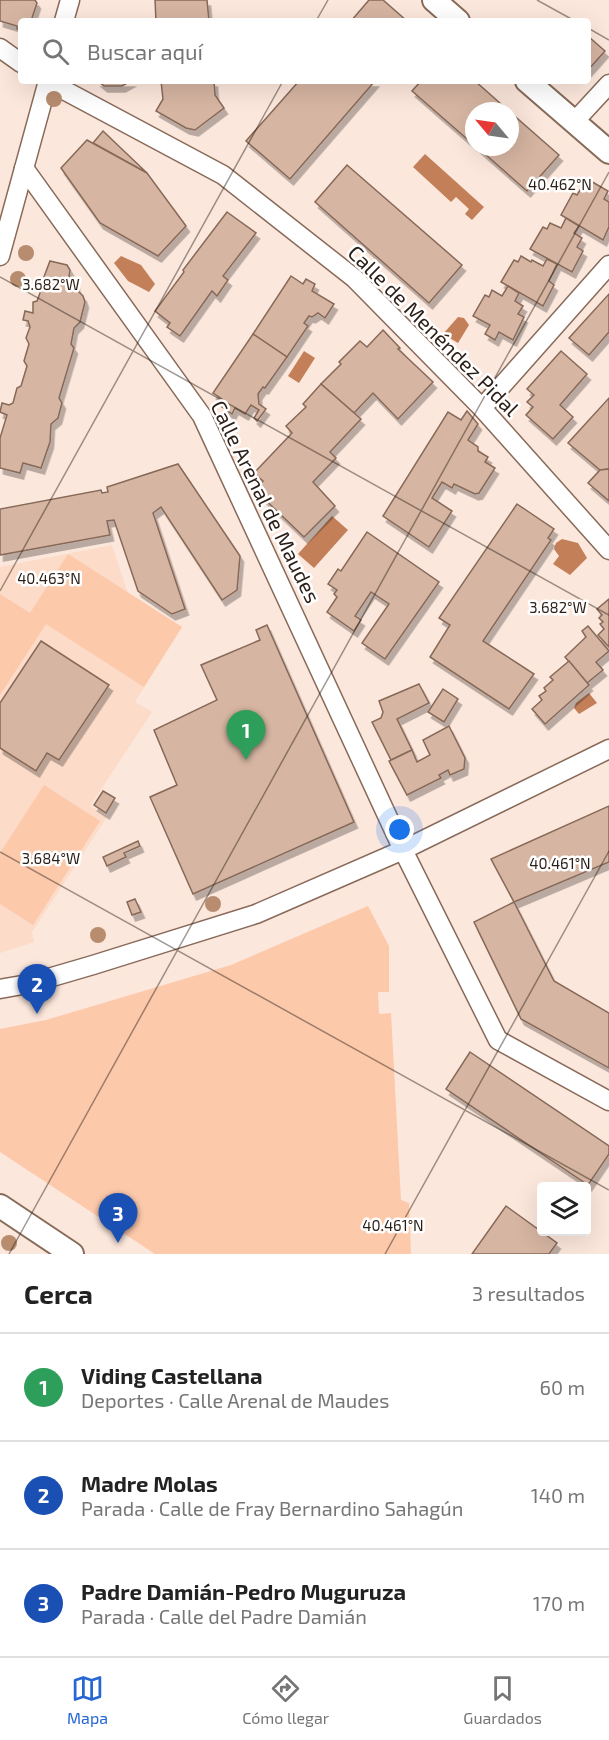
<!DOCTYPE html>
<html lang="es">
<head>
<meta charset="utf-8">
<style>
	:root { --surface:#fff; --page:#f6f6f6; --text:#222; --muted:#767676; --line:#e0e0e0; --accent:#2767d4 }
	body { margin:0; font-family:"Exo 2",sans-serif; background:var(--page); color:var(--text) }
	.controls { position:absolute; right:18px; bottom:18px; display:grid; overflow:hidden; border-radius:6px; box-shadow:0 6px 24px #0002 }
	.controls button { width:54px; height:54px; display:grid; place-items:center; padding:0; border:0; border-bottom:2px solid var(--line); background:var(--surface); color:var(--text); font:30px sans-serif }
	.compass { position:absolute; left:465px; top:102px; width:54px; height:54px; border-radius:50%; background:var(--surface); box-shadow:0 6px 24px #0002; rotate:299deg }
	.you { position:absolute; left:400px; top:830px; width:21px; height:21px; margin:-15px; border:4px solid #fff; border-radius:50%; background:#1a73e8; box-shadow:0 0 0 9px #1a73e833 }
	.badge { display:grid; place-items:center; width:39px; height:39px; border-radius:50%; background:var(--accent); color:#fff; font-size:20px; font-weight:700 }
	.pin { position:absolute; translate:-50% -50px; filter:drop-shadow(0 2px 3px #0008) }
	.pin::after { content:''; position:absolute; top:32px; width:21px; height:18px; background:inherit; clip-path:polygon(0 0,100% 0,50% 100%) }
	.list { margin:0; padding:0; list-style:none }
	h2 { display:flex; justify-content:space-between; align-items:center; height:78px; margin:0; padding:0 24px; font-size:26px }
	h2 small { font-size:20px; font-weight:400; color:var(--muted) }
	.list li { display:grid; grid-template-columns:39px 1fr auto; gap:18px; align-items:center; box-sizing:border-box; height:108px; padding:0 24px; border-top:2px solid var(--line) }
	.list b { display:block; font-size:22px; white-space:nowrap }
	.list p { margin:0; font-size:20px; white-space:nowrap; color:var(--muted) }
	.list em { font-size:20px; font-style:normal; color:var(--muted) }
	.icon { flex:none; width:33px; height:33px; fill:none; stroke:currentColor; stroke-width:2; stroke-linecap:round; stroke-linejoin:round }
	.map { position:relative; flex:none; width:609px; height:1254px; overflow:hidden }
	.search { position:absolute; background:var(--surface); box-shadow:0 6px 24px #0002; left:18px; right:18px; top:18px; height:66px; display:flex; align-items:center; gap:15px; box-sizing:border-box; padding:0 21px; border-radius:6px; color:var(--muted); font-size:22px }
	.sheet { height:402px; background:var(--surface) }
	nav { display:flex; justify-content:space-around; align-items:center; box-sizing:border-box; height:84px; border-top:2px solid var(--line); background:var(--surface); font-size:16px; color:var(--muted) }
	nav a { display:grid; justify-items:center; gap:3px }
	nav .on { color:var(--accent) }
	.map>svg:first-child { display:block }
	.built { fill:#fcdbc8 }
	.green { fill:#fdc9ab }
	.water { fill:#c27f58 }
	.building { fill:#d6b5a2; stroke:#876958; stroke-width:1.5; filter:url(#shadow) }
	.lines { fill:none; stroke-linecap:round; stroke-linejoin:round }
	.minor-casing { stroke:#886a59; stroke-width:21 }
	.tertiary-casing { stroke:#886a59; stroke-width:26 }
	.minor { stroke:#fff; stroke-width:18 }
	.tertiary { stroke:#fff; stroke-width:22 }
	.tree { fill:#b88c6e }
	.ticks { fill:none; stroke:#2b1e17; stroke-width:1.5; stroke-opacity:0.45 }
	.labels { text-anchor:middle; stroke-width:5; stroke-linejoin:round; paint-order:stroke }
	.street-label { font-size:21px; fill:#2b1e17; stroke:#fff }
	.ticks-label { font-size:15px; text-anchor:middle; fill:#2b1e17; stroke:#fff; stroke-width:5; stroke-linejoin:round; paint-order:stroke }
</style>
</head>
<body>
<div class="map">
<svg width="609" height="1254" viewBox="0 0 609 1254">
	<defs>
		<filter id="shadow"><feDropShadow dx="3.5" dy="6" stdDeviation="0" flood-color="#0004"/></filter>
	</defs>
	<rect width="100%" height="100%" fill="#fce7dc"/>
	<polygon class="built" points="112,545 128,593 182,627 135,702 152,712 90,806 107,817 32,932 34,942 0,953 0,567"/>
	<g class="green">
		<polygon points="68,554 182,627 144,687 46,624 0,695 0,594 30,613"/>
		<polygon points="44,785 100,821 33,925 0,904 0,853"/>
		<polygon points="368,906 389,946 389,992 378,992 379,1014 391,1013 401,1200 409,1203 411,1254 155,1254 0,1152 0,1029 46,1020 231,965"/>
	</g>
	<g class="water">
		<polygon points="425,154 484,207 472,220 465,214 469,209 456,197 451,202 413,167"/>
		<polygon points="121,256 141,265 155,284 149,292 128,281 114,263"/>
		<polygon points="458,317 464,318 469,325 458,343 443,334"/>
		<polygon points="304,351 315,358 299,383 288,376"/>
		<polygon points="332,516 348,530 314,568 298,554"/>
		<polygon points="562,539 578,543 587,558 570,575 553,564 559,556 554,549 556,543"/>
		<polygon points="589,693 597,703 579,714 574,708 576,703"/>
	</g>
	<g class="building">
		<polygon points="0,0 35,0 37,3 31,21 21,21 21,30 17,29 17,26 0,21"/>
		<polygon points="155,0 207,0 209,21 156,21"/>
		<polygon points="369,0 383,0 407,21 351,21"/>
		<polygon points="589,37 605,51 588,70 588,39"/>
		<polygon points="98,81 131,81 122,86 104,86"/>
		<polygon points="161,81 214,81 215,95 224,108 195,130 186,128 156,111 163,99"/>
		<polygon points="299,81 375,81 290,179 246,141"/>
		<polygon points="421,81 475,81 509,111 474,111 474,145 412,91"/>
		<polygon points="510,112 559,155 527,191 477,147 510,147"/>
		<polygon points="103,131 147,173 93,143"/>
		<polygon points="87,140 147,173 186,226 158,256 100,223 61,168"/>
		<polygon points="347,165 462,265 429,303 315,202"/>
		<polygon points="589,180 608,191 604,199 609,202 609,227 603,240 561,215 573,193 577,195 580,190 584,191"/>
		<polygon points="227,212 256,233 223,276 228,280 217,296 212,291 180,336 167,327 170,323 155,311 184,272 183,270"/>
		<polygon points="566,218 579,226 574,233 582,238 577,247 583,251 572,272 530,249 543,227 547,229 550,223 561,228"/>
		<polygon points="521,256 531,262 532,260 543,266 547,259 557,264 549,281 554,285 543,306 501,282 514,260 518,262"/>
		<polygon points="50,261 67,265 70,270 69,277 75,279 77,290 83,296 85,302 80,322 74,328 71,344 74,348 59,398 62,403 58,418 51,424 50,442 41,468 23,463 20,473 0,468 0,438 7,415 0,412 2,403 9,405 13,403 17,388 21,386 27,366 24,361 29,344 26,338 30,327 28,321 23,320 25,311 33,313 33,302 37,301 40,293 38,289 40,283 42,282"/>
		<polygon points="291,276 303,284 306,279 315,284 312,291 334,304 325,318 318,313 312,317 309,316 304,323 308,326 287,357 253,334"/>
		<polygon points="508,286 519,293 515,301 523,306 518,314 524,317 513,340 499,332 495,340 485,334 490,325 473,316 485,295 489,297 492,290 502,296"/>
		<polygon points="609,294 609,332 589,355 569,338"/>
		<polygon points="383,330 400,348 398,349 433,382 398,419 373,393 354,413 321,384 341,364 339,362 360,341 367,347"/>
		<polygon points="253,334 287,357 265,388 263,387 258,394 259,404 266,409 257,421 254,418 259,410 251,405 245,414 235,408 232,414 222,407 225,401 213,393"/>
		<polygon points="561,351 587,374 560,405 573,417 553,439 526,415 533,407 527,402 534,395 527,389"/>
		<polygon points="321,384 361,419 330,452 336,458 313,482 335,506 304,537 255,490 263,481 254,473 292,433 286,426 306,407 303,404"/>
		<polygon points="609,398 609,469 600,470 568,443"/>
		<polygon points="467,411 478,424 468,440 478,447 478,451 488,457 485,462 495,468 479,493 475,494 454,484 452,488 442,482 432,498 452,511 429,547 383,516 448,412 461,420"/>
		<polygon points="178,464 240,556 237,590 222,600 161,507 153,513 185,609 172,614 138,591 114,520 107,521 110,535 0,555 0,509 101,490 102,493 108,492 107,487"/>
		<polygon points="609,469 609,501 588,483 600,470"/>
		<polygon points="517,504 554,529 548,538 551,540 483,641 534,674 509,709 430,657 450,625 439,618"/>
		<polygon points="367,532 439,582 385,659 362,643 389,604 371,592 355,616 361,620 354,631 327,612 337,597 334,594 337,590 328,584 338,569 341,571"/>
		<polygon points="609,599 609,647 598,635 604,629 600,624 603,622 599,618 602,615 597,609"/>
		<polygon points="267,625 354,822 193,894 150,797 177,785 154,730 217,700 201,665 260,640 256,630"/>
		<polygon points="588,626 609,651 596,662 603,670 587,683 565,657 586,637 582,631"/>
		<polygon points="41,641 109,685 59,760 47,753 36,771 0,748 0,703"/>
		<polygon points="569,661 589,685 545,724 532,709 542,700 539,696 546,691 544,688 553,680 550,677"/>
		<polygon points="419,684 429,703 397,719 412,750 391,760 372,722 381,718 383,712 379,701"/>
		<polygon points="443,689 458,699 444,722 428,712"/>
		<polygon points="449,726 465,758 464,769 450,775 448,770 439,775 441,778 407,795 389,761 412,750 417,762 430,755 423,740"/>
		<polygon points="103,791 115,798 106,813 94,805"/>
		<polygon points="609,806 609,862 514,902 491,859"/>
		<polygon points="138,841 140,846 124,853 126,857 107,866 103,857"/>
		<polygon points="135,899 141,912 132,915 127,902"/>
		<polygon points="514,902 554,981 609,1013 609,1068 521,1019 474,922"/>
		<polygon points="470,1052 609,1146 609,1154 588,1185 446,1089"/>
		<polygon points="506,1206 557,1243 549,1254 472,1254"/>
	</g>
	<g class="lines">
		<defs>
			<g id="minor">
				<polyline points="64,21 70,0"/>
				<polyline points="0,48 21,63"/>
				<polyline points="47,81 223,175 354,278 482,408 609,550"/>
				<polyline points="574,122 609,84"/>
				<polyline points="24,168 202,416 403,850 498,1040 609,1101"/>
				<polyline points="0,256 48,81"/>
				<polyline points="482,408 609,265"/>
				<polyline points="0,989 28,984 93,965 256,914 403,850 609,749"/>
			</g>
			<g id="tertiary">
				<polyline points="434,0 458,21"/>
				<polyline points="527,81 609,152"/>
				<polyline points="0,1206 72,1254"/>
			</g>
		</defs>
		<use href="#minor" class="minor-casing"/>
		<use href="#tertiary" class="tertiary-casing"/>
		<use href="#minor" class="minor"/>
		<use href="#tertiary" class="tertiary"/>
	</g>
	<g class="tree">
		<circle cx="54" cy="99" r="8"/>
		<circle cx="26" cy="253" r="8"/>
		<circle cx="18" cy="279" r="8"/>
		<circle cx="213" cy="904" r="8"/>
		<circle cx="98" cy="935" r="8"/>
		<circle cx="9" cy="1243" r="8"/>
	</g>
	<path class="ticks" d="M537,0L575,21M316,21L328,0M588,28L609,40M0,277L609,615M0,591L283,81M0,852L609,1190M9,1254L609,172M385,1254L609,851"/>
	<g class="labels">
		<g class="street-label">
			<text transform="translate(433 331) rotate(45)" y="7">Calle de Menéndez Pidal</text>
			<text transform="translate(265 502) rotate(64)" y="7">Calle Arenal de Maudes</text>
		</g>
	</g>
	<g class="ticks-label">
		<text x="560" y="190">40.462°N</text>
		<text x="51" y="290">3.682°W</text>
		<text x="49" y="584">40.463°N</text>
		<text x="558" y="613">3.682°W</text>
		<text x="51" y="864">3.684°W</text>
		<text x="560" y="869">40.461°N</text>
		<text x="393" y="1231">40.461°N</text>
	</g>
</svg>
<div class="controls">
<button><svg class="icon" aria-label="layers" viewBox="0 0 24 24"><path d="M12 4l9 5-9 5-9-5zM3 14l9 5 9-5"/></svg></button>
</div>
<svg class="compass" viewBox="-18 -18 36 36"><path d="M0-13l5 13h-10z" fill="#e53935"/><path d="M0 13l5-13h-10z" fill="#767676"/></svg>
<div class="you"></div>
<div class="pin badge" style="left:246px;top:760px;background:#2e9e5b">1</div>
<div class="pin badge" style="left:37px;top:1014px;background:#1a4fb4">2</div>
<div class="pin badge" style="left:118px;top:1243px;background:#1a4fb4">3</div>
<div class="search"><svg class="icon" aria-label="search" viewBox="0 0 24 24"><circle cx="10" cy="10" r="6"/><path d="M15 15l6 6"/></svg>Buscar aquí</div>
</div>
<section class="sheet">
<h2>Cerca<small>3 resultados</small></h2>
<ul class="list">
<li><span class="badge" style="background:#2e9e5b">1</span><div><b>Viding Castellana</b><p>Deportes · Calle Arenal de Maudes</p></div><em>60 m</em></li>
<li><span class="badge" style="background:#1a4fb4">2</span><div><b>Madre Molas</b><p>Parada · Calle de Fray Bernardino Sahagún</p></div><em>140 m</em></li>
<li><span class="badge" style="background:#1a4fb4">3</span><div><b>Padre Damián-Pedro Muguruza</b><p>Parada · Calle del Padre Damián</p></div><em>170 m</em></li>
</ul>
</section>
<nav>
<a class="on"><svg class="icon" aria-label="map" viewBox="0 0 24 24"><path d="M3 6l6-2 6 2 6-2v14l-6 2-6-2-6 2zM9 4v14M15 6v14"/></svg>Mapa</a>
<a><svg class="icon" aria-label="directions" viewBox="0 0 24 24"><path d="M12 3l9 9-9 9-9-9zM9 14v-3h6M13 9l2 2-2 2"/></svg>Cómo llegar</a>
<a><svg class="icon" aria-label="saved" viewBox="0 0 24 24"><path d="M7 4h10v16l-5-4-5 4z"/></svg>Guardados</a>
</nav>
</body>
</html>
